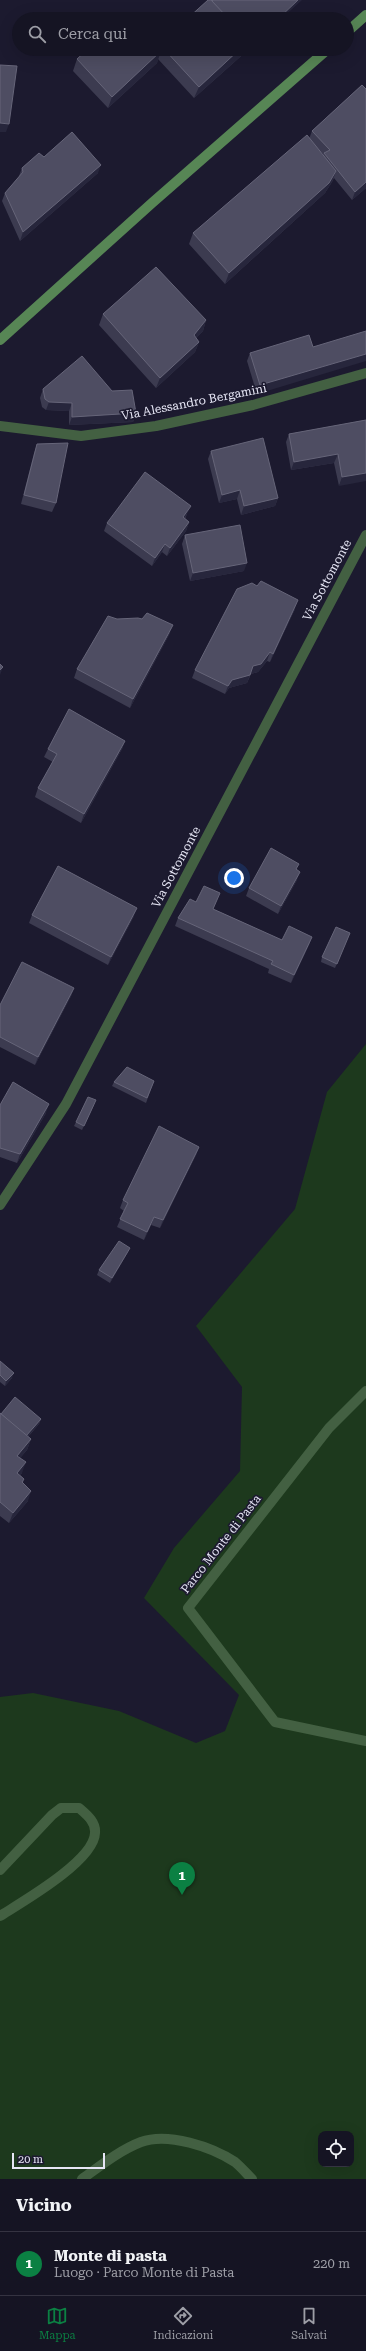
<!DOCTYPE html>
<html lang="it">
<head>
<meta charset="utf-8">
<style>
	:root { --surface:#151423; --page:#222130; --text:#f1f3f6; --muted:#9d9ea6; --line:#343341; --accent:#0b8043 }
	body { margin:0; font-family:"Roboto Serif",serif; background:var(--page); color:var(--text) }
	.controls { position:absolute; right:12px; bottom:12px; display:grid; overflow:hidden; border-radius:8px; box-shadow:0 4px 16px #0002 }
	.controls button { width:36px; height:36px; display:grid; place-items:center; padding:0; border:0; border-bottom:1px solid var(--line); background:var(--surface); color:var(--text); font:20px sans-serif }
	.scale { position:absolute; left:12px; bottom:10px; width:93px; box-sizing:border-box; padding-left:4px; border:2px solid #e6e6f5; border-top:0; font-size:11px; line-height:14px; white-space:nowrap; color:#e6e6f5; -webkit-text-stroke:3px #1c1a2f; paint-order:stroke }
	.you { position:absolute; left:234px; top:878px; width:14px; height:14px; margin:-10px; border:3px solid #fff; border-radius:50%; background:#1a73e8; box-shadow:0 0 0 6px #1a73e833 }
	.badge { display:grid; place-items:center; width:26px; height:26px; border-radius:50%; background:var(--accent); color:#fff; font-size:13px; font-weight:700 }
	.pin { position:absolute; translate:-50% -33px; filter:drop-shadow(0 1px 2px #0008) }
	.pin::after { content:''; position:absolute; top:21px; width:14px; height:12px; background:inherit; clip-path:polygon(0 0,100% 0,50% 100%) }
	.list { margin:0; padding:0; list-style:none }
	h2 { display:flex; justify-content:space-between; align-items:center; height:52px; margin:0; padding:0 16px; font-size:17px }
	h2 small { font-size:13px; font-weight:400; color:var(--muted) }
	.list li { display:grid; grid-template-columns:26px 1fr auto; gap:12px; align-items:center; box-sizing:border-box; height:64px; padding:0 16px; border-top:1px solid var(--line) }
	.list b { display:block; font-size:15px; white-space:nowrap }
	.list p { margin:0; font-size:13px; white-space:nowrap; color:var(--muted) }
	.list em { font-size:13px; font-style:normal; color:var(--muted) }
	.icon { flex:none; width:22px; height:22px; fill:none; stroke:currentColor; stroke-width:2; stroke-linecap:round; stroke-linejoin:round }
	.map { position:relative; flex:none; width:366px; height:2179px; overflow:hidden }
	.search { position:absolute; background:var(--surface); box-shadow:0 4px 16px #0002; left:12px; right:12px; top:12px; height:44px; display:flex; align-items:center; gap:10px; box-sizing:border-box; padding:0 14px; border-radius:22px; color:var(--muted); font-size:15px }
	.sheet { height:116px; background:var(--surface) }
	nav { display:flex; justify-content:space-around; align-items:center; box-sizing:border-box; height:56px; border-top:1px solid var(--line); background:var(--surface); font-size:11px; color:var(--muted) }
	nav a { display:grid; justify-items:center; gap:2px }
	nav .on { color:var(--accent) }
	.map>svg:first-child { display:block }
	.green { fill:#1d391d; fill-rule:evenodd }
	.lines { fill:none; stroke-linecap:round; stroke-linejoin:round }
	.pedestrian { stroke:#436042; stroke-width:10 }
	.minor { stroke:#436042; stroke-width:10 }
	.secondary { stroke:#578655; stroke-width:10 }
	.wall { fill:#3c3b50; fill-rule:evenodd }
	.shaded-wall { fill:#27263c }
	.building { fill:#4e4d62; stroke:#666579 }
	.labels { text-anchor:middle; stroke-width:3.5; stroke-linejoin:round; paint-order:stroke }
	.street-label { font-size:12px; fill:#e6e6f5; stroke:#1c1a2f }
</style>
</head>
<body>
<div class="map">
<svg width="366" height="2179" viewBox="0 0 366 2179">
	<rect width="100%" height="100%" fill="#1c1a2f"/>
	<path class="green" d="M366,1044V2179H0V1697L33,1693L119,1711L196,1743L225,1731L239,1695L144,1598L174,1548L240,1471L242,1387L196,1326L295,1209L327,1092ZM321,2134H351V2164H321Z"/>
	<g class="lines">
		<polyline class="pedestrian" points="366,1391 329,1428 188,1608 275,1722 366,1741"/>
		<g class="minor">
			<polyline points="0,426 81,436 156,426 253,405 366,373"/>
			<polyline points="0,1205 66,1104 366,535"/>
			<path d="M0,1870L52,1815L61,1808H79C87,1815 96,1822 95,1833C94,1861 22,1902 0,1916"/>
			<path d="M82,2179C100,2166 120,2150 141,2142C168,2132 212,2147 235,2162C241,2167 247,2174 252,2179"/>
		</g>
		<g class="secondary">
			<polyline points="347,32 366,15"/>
			<polyline points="0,340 152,203 328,49"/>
		</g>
	</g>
	<g class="wall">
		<polygon points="88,49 249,49 194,98 158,59 157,63 108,108 73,71 77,59"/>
		<path d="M362,85L366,188L352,200L334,178L332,182L325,193L225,284L189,244L193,233L309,139L312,131ZM315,146L323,154V155Z"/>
		<polygon points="44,157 98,173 20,241 2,201 5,193 19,177 19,176 22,168"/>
		<polygon points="103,314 206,320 203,331 196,338 199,342 195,352 156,388 99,325"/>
		<polygon points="313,347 257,394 247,361 250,353"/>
		<polygon points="43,389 112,391 136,413 133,422 69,425 69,411 46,410 42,407 40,398"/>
		<polygon points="366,420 339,486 334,463 291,470 286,442 289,434"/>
		<polygon points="37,444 56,503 52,512 21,504 34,453"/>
		<polygon points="211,451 278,498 275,506 241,515 237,499 219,503 208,459"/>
		<polygon points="187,514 185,519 189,522 186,531 167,556 162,552 152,566 104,531 107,523"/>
		<polygon points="185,535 244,571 190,581 182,544"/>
		<polygon points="295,609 270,662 267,661 258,672 251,674 247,683 229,688 225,694 192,678 195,670"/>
		<polygon points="117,619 170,633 130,708 74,678 77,669"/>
		<polygon points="125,741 122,749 81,823 35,797 38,788 53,762 44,757 48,749"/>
		<polygon points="297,870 297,880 278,914 246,896 249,888"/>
		<polygon points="196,902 216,902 213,909 282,940 312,937 309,945 291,983 268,973 269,969 175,926 178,918"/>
		<polygon points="32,915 134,916 108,965 29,923"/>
		<polygon points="350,933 335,968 321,962 322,957"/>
		<polygon points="74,988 71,996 35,1065 0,1047 0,1005"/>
		<polygon points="154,1081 146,1103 112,1086 114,1082"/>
		<polygon points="0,1105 46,1113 17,1163 0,1157"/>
		<polygon points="94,1105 82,1130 74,1126 76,1122"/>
		<polygon points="199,1147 196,1155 160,1228 151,1225 144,1240 117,1227 124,1211 120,1208 123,1200"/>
		<polygon points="128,1252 110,1283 97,1275 99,1270"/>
		<polygon points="0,1361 12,1378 5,1386 0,1382"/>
		<polygon points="0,1413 41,1419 39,1424 28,1437 31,1439 27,1450 20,1458 22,1473 20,1475 24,1479 23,1483 28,1501 9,1523 0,1516"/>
	</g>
	<g class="shaded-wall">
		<polygon points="298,0 302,0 281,19 278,19"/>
		<polygon points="240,49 249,49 194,98 199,87"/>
		<polygon points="161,51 157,63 108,108 112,97"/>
		<polygon points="0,123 9,124 6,132 0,132"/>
		<polygon points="101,165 98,173 20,241 23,232"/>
		<polygon points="336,171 332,182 325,193 225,284 229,273"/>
		<polygon points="366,182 366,188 352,200 355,192"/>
		<polygon points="206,320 203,331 190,345 194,335"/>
		<polygon points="199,342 195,352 156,388 160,378"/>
		<polygon points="366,354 366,361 257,394 260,385"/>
		<polygon points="49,402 72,403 69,411 46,410"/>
		<polygon points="136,413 133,422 69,425 72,417"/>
		<polygon points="338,454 334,463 291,470 294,462"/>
		<polygon points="366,473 366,481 339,486 342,477"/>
		<polygon points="240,490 237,499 219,503 222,495"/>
		<polygon points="278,498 275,506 241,515 244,506"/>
		<polygon points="191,506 187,514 180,525 183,517"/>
		<polygon points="189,522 186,531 167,556 170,548"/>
		<polygon points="165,544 162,552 152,566 155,558"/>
		<polygon points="247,563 244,571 190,581 193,573"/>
		<polygon points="298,600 295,609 270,662 273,654"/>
		<polygon points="173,625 170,633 130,708 133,699"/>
		<polygon points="270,652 267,661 258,672 250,674 253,666"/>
		<polygon points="3,667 0,675 0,670"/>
		<polygon points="250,675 247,683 229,688 225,694 228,686 232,680"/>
		<polygon points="125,741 122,749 81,823 84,814"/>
		<polygon points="300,872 297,880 278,914 281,906"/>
		<polygon points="137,908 134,916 108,965 111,957"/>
		<polygon points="312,937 309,945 291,983 294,975"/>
		<polygon points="74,988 71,996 35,1065 38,1057"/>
		<polygon points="49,1104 46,1113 17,1163 20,1154"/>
		<polygon points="199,1147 196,1155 160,1228 163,1220"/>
		<polygon points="154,1217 151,1225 144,1240 147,1232"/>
		<polygon points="130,1248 128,1252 110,1283 112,1278"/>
		<polygon points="14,1373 12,1378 5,1386 6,1381"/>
		<polygon points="41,1419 39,1424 23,1442 25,1437"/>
		<polygon points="31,1439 27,1450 13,1466 17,1456"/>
		<polygon points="26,1462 22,1473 13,1483 17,1473"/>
		<polygon points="31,1491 28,1501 9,1523 13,1513"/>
	</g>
	<g class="building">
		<polygon points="208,0 211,0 229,19 187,19"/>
		<polygon points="213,0 298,0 278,19 229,19 212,1"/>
		<polygon points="126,13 131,19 120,19"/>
		<polygon points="88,49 159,49 161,51 112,97 77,59"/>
		<polygon points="164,49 240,49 199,87"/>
		<polygon points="0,65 17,66 9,124 0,123"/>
		<polygon points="362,85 366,89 366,182 355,192 324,153 330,150 312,131"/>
		<polygon points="72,132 101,165 23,232 5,193 23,172 22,168 39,153 44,157"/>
		<polygon points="307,135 336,171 329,183 229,273 193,233"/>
		<polygon points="156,267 206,320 194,335 199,342 160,378 103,314"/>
		<polygon points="366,331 366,354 260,385 250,353 309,335 313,347"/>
		<polygon points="82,356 112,391 132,390 136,413 72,417 72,403 49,402 45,399 43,389"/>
		<polygon points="366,420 366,473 342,477 338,454 294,462 289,434"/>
		<polygon points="263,438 278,498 244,506 240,490 222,495 211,451"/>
		<polygon points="68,443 56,503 24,495 37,444"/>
		<polygon points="145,472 191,506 183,517 189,522 170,548 165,544 155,558 107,523"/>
		<polygon points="240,525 247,563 193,573 185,535"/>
		<polygon points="261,581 298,600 273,654 270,652 261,664 253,666 250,675 232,680 228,686 195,670 237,589 252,583 257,586"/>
		<polygon points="147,613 173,625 133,699 77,669 108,616 117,619 138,618 142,619"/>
		<polygon points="0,664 3,667 0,670"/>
		<polygon points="69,709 125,741 84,814 38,788 57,754 48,749"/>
		<polygon points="271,848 299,864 296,869 300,872 281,906 249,888"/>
		<polygon points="58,866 137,908 111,957 32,915"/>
		<polygon points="204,886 220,893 213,909 282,940 289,926 312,937 294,975 271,964 273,961 178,918 190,899 196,902"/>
		<polygon points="336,927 350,933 337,964 322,957"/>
		<polygon points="22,962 74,988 38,1057 0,1037 0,1005"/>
		<polygon points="127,1067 154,1081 147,1098 114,1082"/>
		<polygon points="13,1082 49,1104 20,1154 0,1148 0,1105"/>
		<polygon points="88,1097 96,1100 84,1126 76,1122"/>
		<polygon points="159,1126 199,1147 163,1220 154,1217 147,1232 120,1219 128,1203 123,1200"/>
		<polygon points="119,1241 130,1248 112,1278 99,1270"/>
		<polygon points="0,1361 14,1373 6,1381 0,1375"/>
		<polygon points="15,1397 41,1419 26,1436 1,1414"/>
		<polygon points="0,1413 31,1439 17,1456 26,1462 17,1473 24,1479 22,1482 31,1491 13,1513 0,1502"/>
	</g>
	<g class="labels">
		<g class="street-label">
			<text transform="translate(194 402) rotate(-11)" y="4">Via Alessandro Bergamini</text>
			<text transform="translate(327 580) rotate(-62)" y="4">Via Sottomonte</text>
			<text transform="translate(176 867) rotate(-62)" y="4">Via Sottomonte</text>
			<text transform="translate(221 1544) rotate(-52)" y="4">Parco Monte di Pasta</text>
		</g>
	</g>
</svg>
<div class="controls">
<button><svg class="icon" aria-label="locate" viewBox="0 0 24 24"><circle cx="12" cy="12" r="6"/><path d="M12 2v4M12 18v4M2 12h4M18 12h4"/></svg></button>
</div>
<div class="scale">20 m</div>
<div class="you"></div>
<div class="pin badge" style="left:182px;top:1895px">1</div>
<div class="search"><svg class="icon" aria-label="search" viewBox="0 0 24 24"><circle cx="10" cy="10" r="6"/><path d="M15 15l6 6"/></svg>Cerca qui</div>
</div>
<section class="sheet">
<h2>Vicino<small></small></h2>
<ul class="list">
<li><span class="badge">1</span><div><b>Monte di pasta</b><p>Luogo · Parco Monte di Pasta</p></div><em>220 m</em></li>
</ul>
</section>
<nav>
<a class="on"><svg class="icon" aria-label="map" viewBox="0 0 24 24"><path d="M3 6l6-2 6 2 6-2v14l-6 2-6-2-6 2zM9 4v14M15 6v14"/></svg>Mappa</a>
<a><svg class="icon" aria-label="directions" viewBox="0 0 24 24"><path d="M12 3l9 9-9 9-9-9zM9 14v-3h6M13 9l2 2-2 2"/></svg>Indicazioni</a>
<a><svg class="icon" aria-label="saved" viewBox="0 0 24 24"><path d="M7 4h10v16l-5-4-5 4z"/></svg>Salvati</a>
</nav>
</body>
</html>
